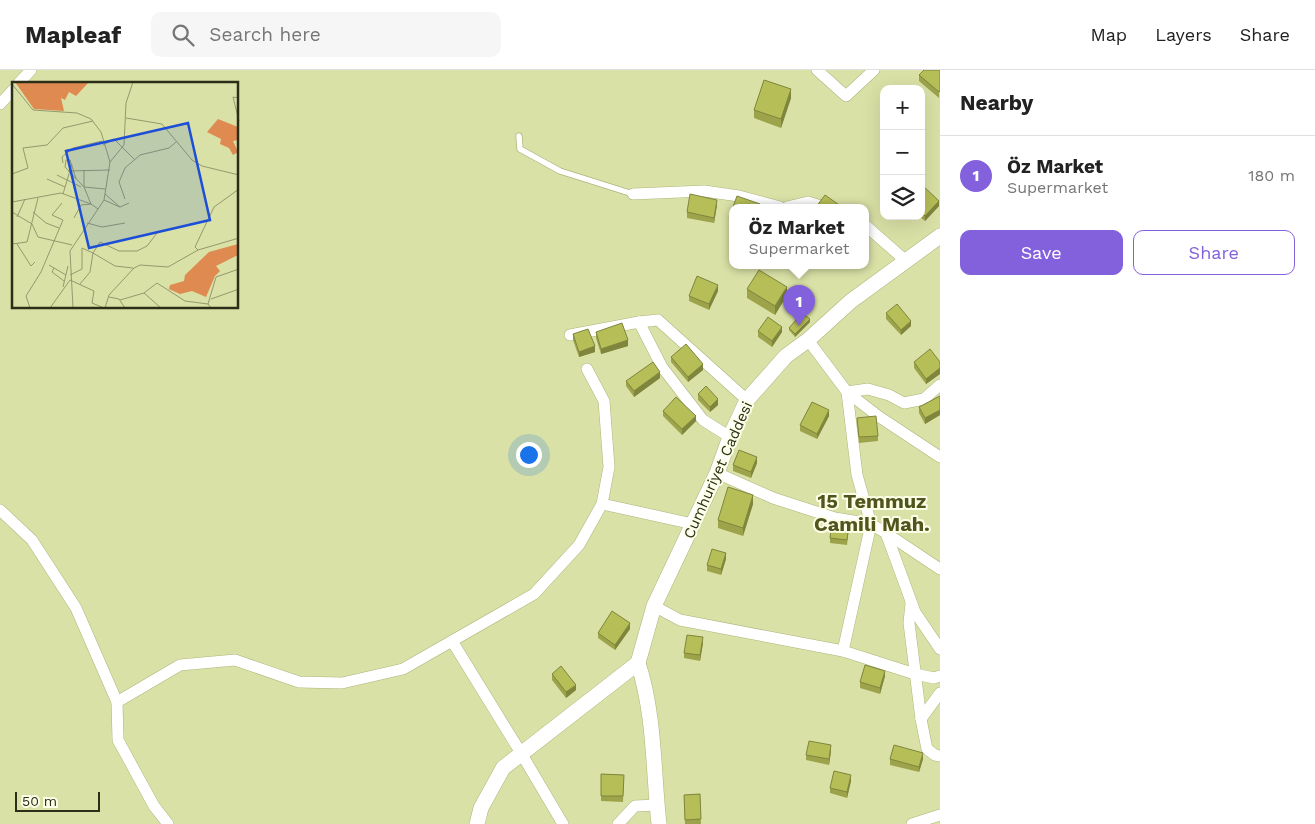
<!DOCTYPE html>
<html lang="en">
<head>
<meta charset="utf-8">
<style>
	:root { --surface:#fff; --page:#f6f6f6; --text:#222; --muted:#767676; --line:#e0e0e0; --accent:#8461dc }
	body { margin:0; font-family:"Work Sans",sans-serif; background:var(--page); color:var(--text) }
	.controls { position:absolute; right:15px; top:15px; display:grid; overflow:hidden; border-radius:10px; box-shadow:0 5px 20px #0002 }
	.controls button { width:45px; height:45px; display:grid; place-items:center; padding:0; border:0; border-bottom:1px solid var(--line); background:var(--surface); color:var(--text); font:25px sans-serif }
	.scale { position:absolute; left:15px; bottom:12px; width:85px; box-sizing:border-box; padding-left:5px; border:2px solid #2c2e17; border-top:0; font-size:14px; line-height:18px; white-space:nowrap; color:#2c2e17; -webkit-text-stroke:4px #fcffe7; paint-order:stroke }
	.you { position:absolute; left:528px; top:384px; width:18px; height:18px; margin:-12px; border:4px solid #fff; border-radius:50%; background:#1a73e8; box-shadow:0 0 0 8px #1a73e833 }
	.badge { display:grid; place-items:center; width:32px; height:32px; border-radius:50%; background:var(--accent); color:#fff; font-size:16px; font-weight:700 }
	.pin { position:absolute; translate:-50% -41px; filter:drop-shadow(0 1px 2px #0008) }
	.pin::after { content:''; position:absolute; top:26px; width:18px; height:15px; background:inherit; clip-path:polygon(0 0,100% 0,50% 100%) }
	.popup { position:absolute; left:729px; top:134px; width:140px; height:65px; box-sizing:border-box; display:grid; place-content:center; border-radius:10px; background:var(--surface); filter:drop-shadow(0 1px 4px #0005); font-size:16px; white-space:nowrap; color:var(--muted) }
	.popup b { font-size:19px; color:var(--text) }
	.popup::after { content:''; position:absolute; left:50%; top:100%; margin-left:-10px; border:10px solid transparent; border-top-color:var(--surface) }
	.list { margin:0; padding:0; list-style:none }
	h2 { display:flex; justify-content:space-between; align-items:center; height:65px; margin:0; padding:0 20px; font-size:21px }
	h2 small { font-size:16px; font-weight:400; color:var(--muted) }
	.list li { display:grid; grid-template-columns:32px 1fr auto; gap:15px; align-items:center; box-sizing:border-box; height:80px; padding:0 20px; border-top:1px solid var(--line) }
	.list b { display:block; font-size:19px; white-space:nowrap }
	.list p { margin:0; font-size:16px; white-space:nowrap; color:var(--muted) }
	.list em { font-size:16px; font-style:normal; color:var(--muted) }
	.actions { display:flex; gap:10px; padding:15px 20px }
	.actions a { flex:1; padding:11px 0; border:1px solid var(--accent); border-radius:10px; text-align:center; font-size:18px; color:var(--accent) }
	.actions .main { background:var(--accent); color:#fff }
	.icon { flex:none; width:28px; height:28px; fill:none; stroke:currentColor; stroke-width:2; stroke-linecap:round; stroke-linejoin:round }
	.map { position:relative; flex:none; width:940px; height:754px; overflow:hidden }
	header { display:flex; align-items:center; gap:30px; box-sizing:border-box; height:70px; padding:0 25px; background:var(--surface); border-bottom:1px solid var(--line) }
	header strong { font-size:24px }
	nav { display:flex; gap:28px; margin-inline-start:auto; font-size:18px }
	.search { width:350px; height:45px; background:var(--page); display:flex; align-items:center; gap:12px; box-sizing:border-box; padding:0 18px; border-radius:10px; color:var(--muted); font-size:19px }
	main { display:flex }
	aside { flex:1; background:var(--surface) }
	.map>svg:first-child { display:block }
	.lines { fill:none; stroke-linecap:round; stroke-linejoin:round }
	.lane-casing { stroke:#aeb57b; stroke-width:7 }
	.street-casing { stroke:#aeb57b; stroke-width:12 }
	.secondary-casing { stroke:#aeb57b; stroke-width:16 }
	.lane { stroke:#fff; stroke-width:5.5 }
	.street { stroke:#fff; stroke-width:11 }
	.secondary { stroke:#fff; stroke-width:15 }
	.wall { fill:#9da34b }
	.shaded-wall { fill:#7f853d }
	.building { fill:#b6be57; stroke:#7f853d }
	.labels { text-anchor:middle; stroke-width:4; stroke-linejoin:round; paint-order:stroke }
	.street-label { font-size:15px; fill:#2c2e17; stroke:#fcffe7 }
	.district-label { font-size:20px; font-weight:bold; fill:#51551d; stroke:#fcffe7 }
	.inset-road { fill:none; stroke:#94996d; stroke-width:1 }
	.view { fill:#1d4ed8; fill-opacity:0.15; stroke:#1d4ed8; stroke-width:2.5 }
	.inset-edge { fill:none; stroke:#2c2e17; stroke-width:2.5 }
</style>
</head>
<body>
<header>
<strong>Mapleaf</strong>
<div class="search"><svg class="icon" aria-label="search" viewBox="0 0 24 24"><circle cx="10" cy="10" r="6"/><path d="M15 15l6 6"/></svg>Search here</div>
<nav><a>Map</a><a>Layers</a><a>Share</a></nav>
</header>
<main>
<div class="map">
<svg width="940" height="754" viewBox="0 0 940 754">
	<rect width="100%" height="100%" fill="#dae1a6"/>
	<g class="lines">
		<defs>
			<polyline id="lane" points="519,66 520,79 560,101 633,124"/>
			<g id="street">
				<polyline points="817,0 846,26 874,0"/>
				<polyline points="18,14 31,0"/>
				<polyline points="0,34 14,19"/>
				<polyline points="633,124 704,121 739,126 780,137"/>
				<polyline points="787,137 808,132 824,137"/>
				<polyline points="865,155 906,191"/>
				<polyline points="639,252 658,250 747,330"/>
				<polyline points="570,265 639,252 662,297 703,350 730,367"/>
				<polyline points="808,270 847,322 857,405 871,454 886,463 915,542 940,579"/>
				<polyline points="940,315 924,329 904,333 889,325 868,319 847,322 878,346 940,387"/>
				<polyline points="717,403 773,428 835,448 871,454 843,581"/>
				<polyline points="602,434 693,454"/>
				<polyline points="0,440 32,470 76,538 117,632 118,670 154,736 168,754"/>
				<polyline points="886,463 940,499"/>
				<polyline points="911,533 909,553 921,649 927,679 935,685 940,686"/>
				<polyline points="654,536 680,550 843,581 915,604 934,608 940,606"/>
				<polyline points="452,571 521,683 563,754"/>
				<polyline points="117,632 180,595 235,590 299,612 342,613 403,599 534,524 579,475 602,434 609,397 604,331 587,299"/>
				<polyline points="921,649 940,623"/>
				<polyline points="618,754 635,736 657,735"/>
				<polyline points="912,754 940,745"/>
			</g>
			<g id="secondary">
				<polyline points="638,593 654,536 717,403 730,367 747,330 786,286 808,270 851,231 940,166"/>
				<path d="M638,593C655,645 653,700 659,754"/>
				<polyline points="477,754 481,738 503,698 638,593"/>
			</g>
		</defs>
		<use href="#lane" class="lane-casing"/>
		<use href="#street" class="street-casing"/>
		<use href="#secondary" class="secondary-casing"/>
		<use href="#lane" class="lane"/>
		<use href="#street" class="street"/>
		<use href="#secondary" class="secondary"/>
	</g>
	<g class="wall">
		<polygon points="940,0 939,28 919,11 919,5"/>
		<polygon points="791,28 781,58 754,48 754,40"/>
		<polygon points="921,114 939,136 925,151 919,146 921,146"/>
		<polygon points="717,135 714,153 687,148 687,142"/>
		<polygon points="733,139 733,155 729,153 729,148"/>
		<polygon points="747,219 787,225 775,245 747,228"/>
		<polygon points="718,221 709,240 689,231 689,226"/>
		<polygon points="886,243 911,256 901,265 886,249"/>
		<polygon points="810,252 795,267 789,260 789,258"/>
		<polygon points="758,261 782,262 772,277 758,267"/>
		<polygon points="596,262 628,276 601,284 596,268"/>
		<polygon points="573,264 595,282 579,287 573,270"/>
		<polygon points="671,287 703,300 688,312 671,292"/>
		<polygon points="914,292 940,292 940,304 926,314 914,298"/>
		<polygon points="660,308 634,327 626,316 626,311"/>
		<polygon points="698,324 718,335 710,342 698,330"/>
		<polygon points="940,326 940,345 925,354 919,343 919,337"/>
		<polygon points="663,341 696,351 682,365 663,346"/>
		<polygon points="829,346 817,369 800,361 800,355"/>
		<polygon points="857,348 878,366 878,371 859,373"/>
		<polygon points="757,393 751,408 733,401 733,395"/>
		<polygon points="753,434 743,466 718,458 718,450"/>
		<polygon points="849,458 847,475 830,473 830,468"/>
		<polygon points="726,489 721,505 707,501 707,495"/>
		<polygon points="630,559 615,580 598,568 598,563"/>
		<polygon points="703,573 700,591 684,588 684,583"/>
		<polygon points="552,604 576,620 566,628 552,610"/>
		<polygon points="885,606 880,624 860,618 860,612"/>
		<polygon points="831,681 829,695 806,690 806,685"/>
		<polygon points="890,689 923,689 919,702 890,695"/>
		<polygon points="601,704 624,705 623,732 601,731"/>
		<polygon points="851,711 847,728 830,723 830,718"/>
		<polygon points="700,724 701,754 685,754 684,725"/>
	</g>
	<g class="shaded-wall">
		<polygon points="791,19 791,28 781,58 781,49"/>
		<polygon points="717,130 717,135 714,153 714,148"/>
		<polygon points="939,131 939,136 925,151 925,146"/>
		<polygon points="718,215 718,221 709,240 709,234"/>
		<polygon points="787,217 787,225 775,245 775,236"/>
		<polygon points="810,249 810,252 795,267 795,264"/>
		<polygon points="911,251 911,256 901,265 901,260"/>
		<polygon points="782,257 782,262 772,277 772,271"/>
		<polygon points="628,270 628,276 601,284 601,279"/>
		<polygon points="595,276 595,282 579,287 579,282"/>
		<polygon points="703,294 703,300 688,312 688,307"/>
		<polygon points="940,298 940,304 926,314 926,309"/>
		<polygon points="660,302 660,308 634,327 634,321"/>
		<polygon points="718,329 718,335 710,342 710,337"/>
		<polygon points="829,340 829,346 817,369 817,364"/>
		<polygon points="940,340 940,345 925,354 925,348"/>
		<polygon points="696,346 696,351 682,365 682,359"/>
		<polygon points="757,387 757,393 751,408 751,402"/>
		<polygon points="753,425 753,434 743,466 743,458"/>
		<polygon points="726,483 726,489 721,505 721,499"/>
		<polygon points="630,553 630,559 615,580 615,575"/>
		<polygon points="703,567 703,573 700,591 700,585"/>
		<polygon points="885,601 885,606 880,624 880,618"/>
		<polygon points="576,615 576,620 566,628 566,622"/>
		<polygon points="831,675 831,681 829,695 829,689"/>
		<polygon points="923,683 923,689 919,702 919,697"/>
		<polygon points="851,705 851,711 847,728 847,722"/>
	</g>
	<g class="building">
		<polygon points="924,0 940,0 940,20 939,22 919,5"/>
		<polygon points="764,10 791,19 781,49 754,40"/>
		<polygon points="921,114 939,131 925,146 921,142"/>
		<polygon points="690,124 717,130 714,148 687,142"/>
		<polygon points="825,125 842,137 816,137"/>
		<polygon points="737,126 760,134 759,137 733,137"/>
		<polygon points="733,139 733,149 729,148"/>
		<polygon points="759,200 787,217 775,236 747,219"/>
		<polygon points="697,206 718,215 709,234 689,226"/>
		<polygon points="897,234 911,251 901,260 886,243"/>
		<polygon points="802,243 810,249 795,264 789,258"/>
		<polygon points="768,247 782,257 772,271 758,261"/>
		<polygon points="622,253 628,270 601,279 596,262"/>
		<polygon points="588,259 595,276 579,282 573,264"/>
		<polygon points="686,274 703,294 688,307 671,287"/>
		<polygon points="930,279 940,292 940,298 926,309 914,292"/>
		<polygon points="653,292 660,302 634,321 626,311"/>
		<polygon points="706,316 718,329 710,337 698,324"/>
		<polygon points="940,326 940,340 925,348 919,337"/>
		<polygon points="676,327 696,346 682,359 663,341"/>
		<polygon points="812,332 829,340 817,364 800,355"/>
		<polygon points="876,346 878,366 859,367 857,348"/>
		<polygon points="739,380 757,387 751,402 733,395"/>
		<polygon points="728,417 753,425 743,458 718,450"/>
		<polygon points="832,451 849,453 847,470 830,468"/>
		<polygon points="712,479 726,483 721,499 707,495"/>
		<polygon points="612,541 630,553 615,575 598,563"/>
		<polygon points="687,565 703,567 700,585 684,583"/>
		<polygon points="865,595 885,601 880,618 860,612"/>
		<polygon points="561,596 576,615 566,622 552,604"/>
		<polygon points="809,671 831,675 829,689 806,685"/>
		<polygon points="894,675 923,683 919,697 890,689"/>
		<polygon points="834,701 851,705 847,722 830,718"/>
		<polygon points="601,704 624,705 623,726 601,726"/>
		<polygon points="700,724 701,749 685,750 684,725"/>
	</g>
	<g class="labels">
		<g class="street-label">
			<text transform="translate(718 400) rotate(-66)" y="5">Cumhuriyet Caddesi</text>
		</g>
		<g class="district-label">
			<text x="872" y="438">15 Temmuz<tspan x="872" dy="23">Camili Mah.</tspan></text>
		</g>
	</g>
	<g transform="translate(12 12)">
		<rect width="226" height="226" fill="#dae1a6"/>
		<path d="M3,0H77L64,14L57,10L53,18L49,16L52,29L22,27ZM206,37L226,45V58L221,59L226,70L221,73L217,66L208,62L209,57L195,50ZM226,162V173L204,184L208,189L203,194L194,215L180,209L168,212L157,207L158,203L172,199L173,193L197,170Z" fill="#df8a50"/>
		<path class="inset-road" d="M0,2L21,28L65,31L79,37L89,50L98,80L92,118L58,169L61,226M227,16L221,15L227,39M114,36L150,42L180,78L190,84L227,93M91,63L102,57L123,78M98,80L112,63L114,21L121,0M51,81L50,75L61,66L90,59M72,88V105L93,107M56,89L98,88M0,92L16,86L11,66L35,63L51,46L81,39M45,93L69,105M35,97L53,105M64,97L58,78H54L53,85L72,105L79,122L86,127M51,112L60,82M93,112L108,125L117,121M113,117L107,100L113,86L128,73L157,66L164,60M92,118L108,125M0,120L49,111L79,122L69,123L62,136M0,130L20,142L26,155L60,163M21,130L34,141L47,146M5,135L13,117M75,141L90,145L113,141M0,162L15,160L26,116M5,162L19,184L23,180M186,168L183,165L202,125L227,107M37,183L54,193M42,186L40,190L52,199M121,186L103,184L81,171L88,160L107,169H125L135,164L145,151M58,193L70,187V166L81,171L78,190L68,202M51,205L56,184M132,211L149,226M97,215L107,217L113,226M199,217L227,207M108,218L132,211L145,201L173,219L196,222L199,226M196,222L204,195L227,187M18,226L14,214L29,190L51,138L40,133L50,121M38,226L58,198L82,209L80,221L92,226M93,226L97,213L122,186L128,183L156,185L186,168L227,156"/>
		<path class="view" d="M176,41L198,138L77,166L54,69Z"/>
		<rect width="226" height="226" class="inset-edge"/>
	</g>
</svg>
<div class="controls">
<button>+</button>
<button>−</button>
<button><svg class="icon" aria-label="layers" viewBox="0 0 24 24"><path d="M12 4l9 5-9 5-9-5zM3 14l9 5 9-5"/></svg></button>
</div>
<div class="scale">50 m</div>
<div class="you"></div>
<div class="pin badge" style="left:799px;top:256px">1</div>
<div class="popup"><b>Öz Market</b>Supermarket</div>
</div>
<aside>
<h2>Nearby<small></small></h2>
<ul class="list">
<li><span class="badge">1</span><div><b>Öz Market</b><p>Supermarket</p></div><em>180 m</em></li>
</ul>
<div class="actions"><a class="main">Save</a><a>Share</a></div>
</aside>
</main>
</body>
</html>
